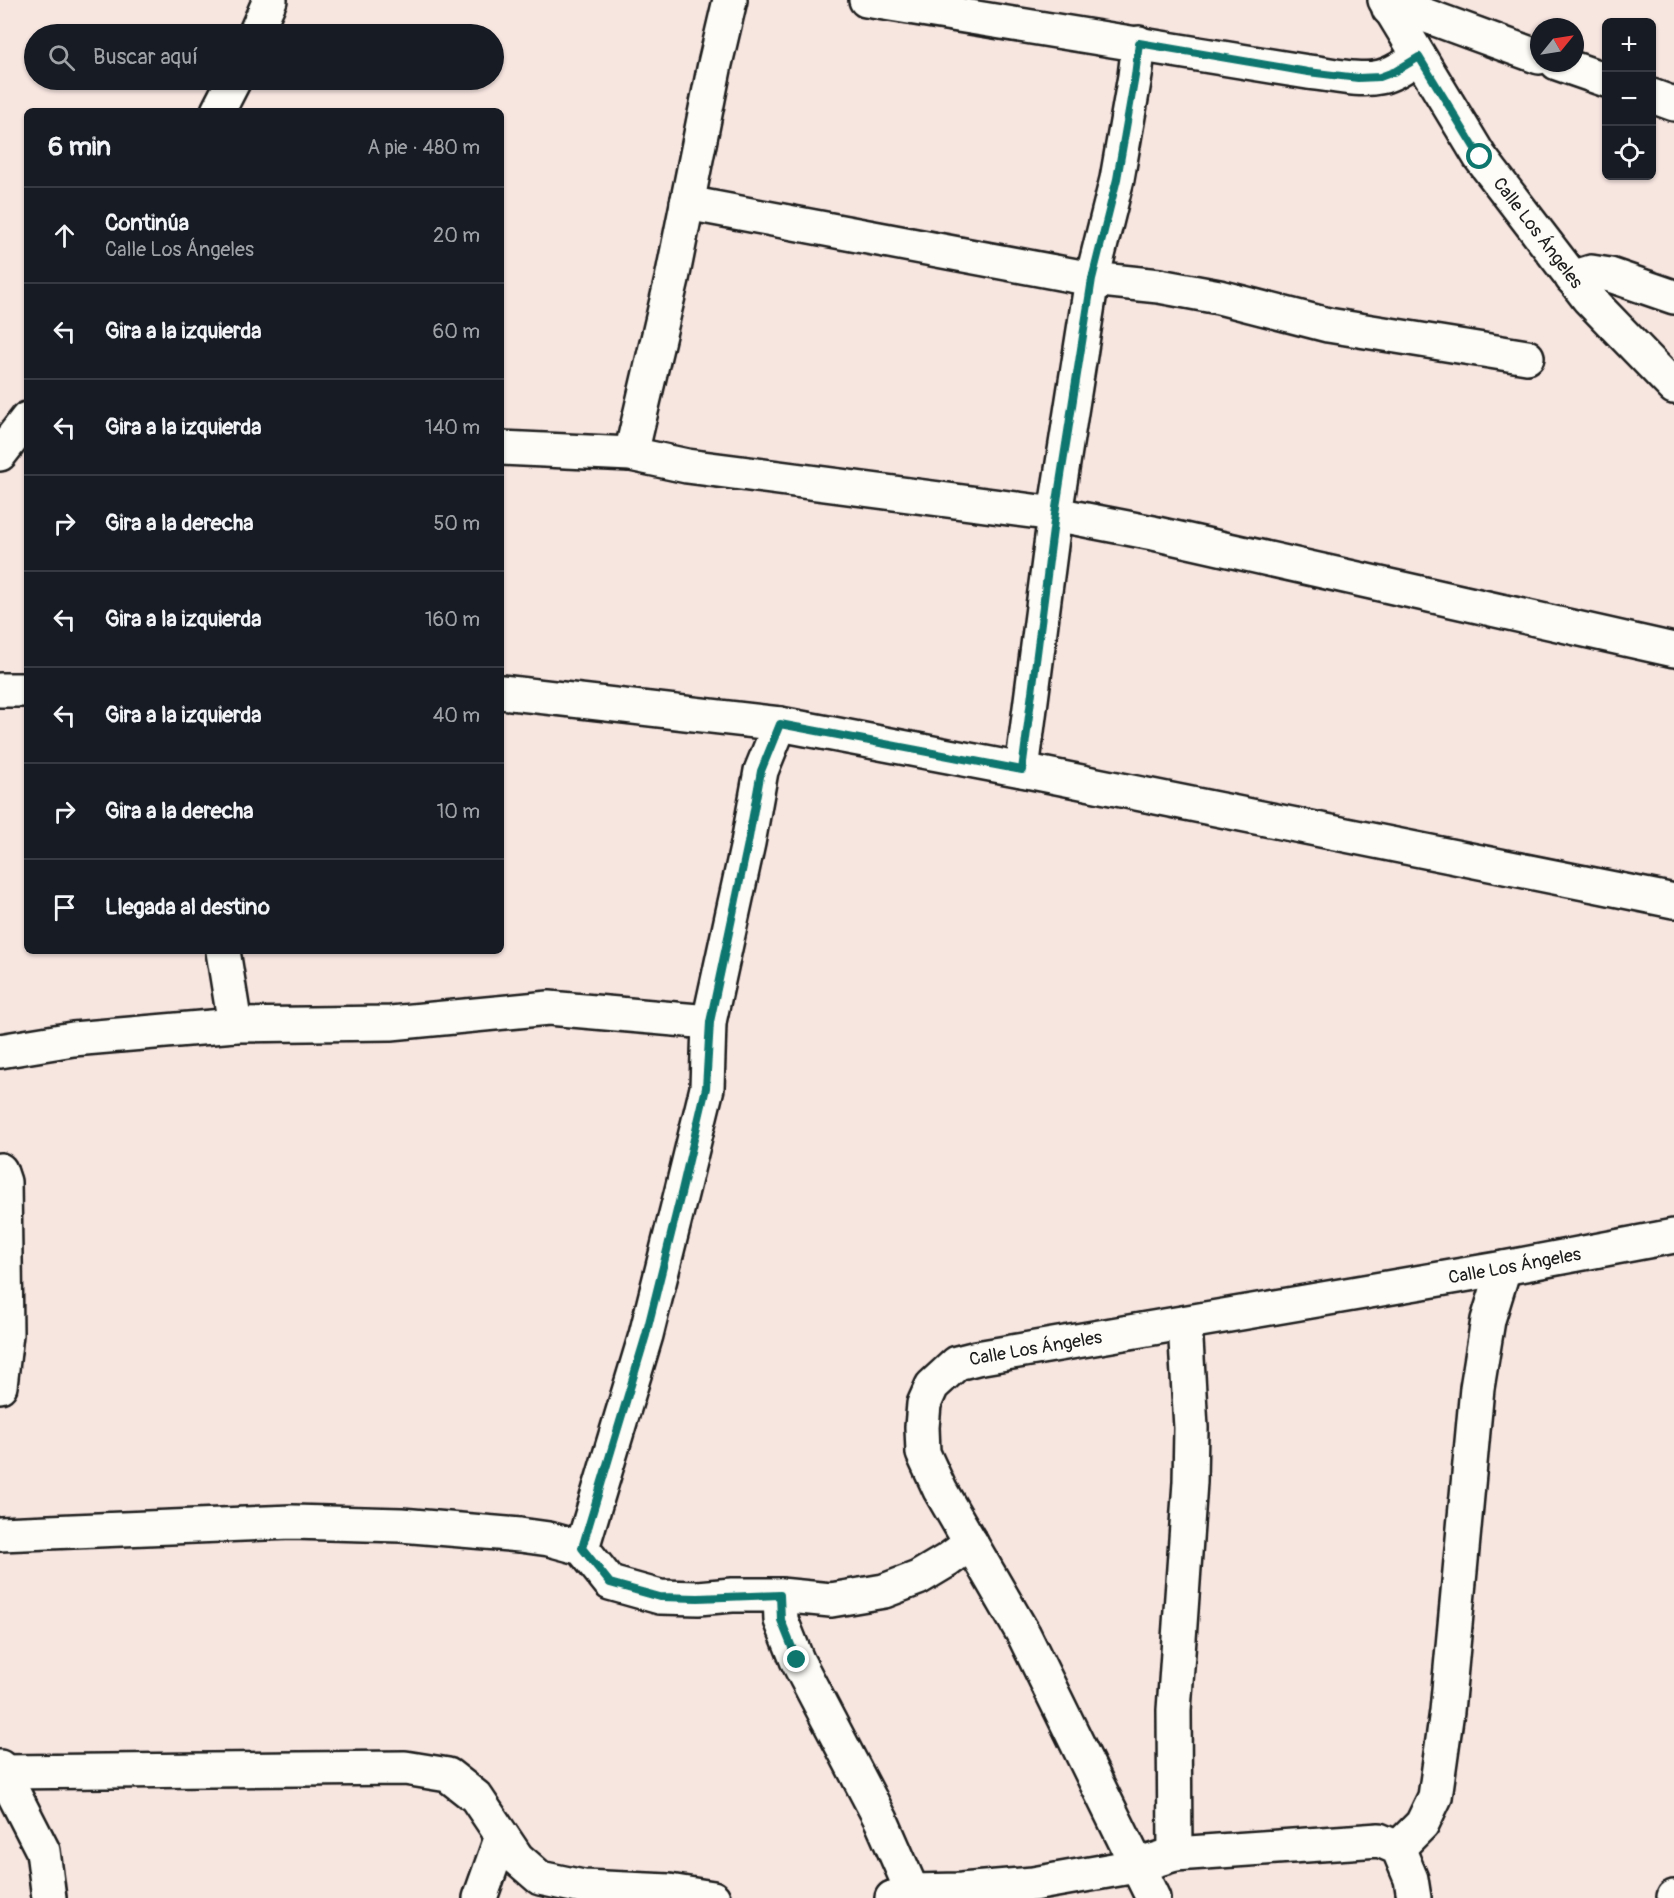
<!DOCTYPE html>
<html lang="es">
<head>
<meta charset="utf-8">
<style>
	:root { --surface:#171b24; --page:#242831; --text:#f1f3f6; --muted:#9ea1a6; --line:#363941 }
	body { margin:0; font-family:Pangolin,sans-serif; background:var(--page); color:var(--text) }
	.controls { position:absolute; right:18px; top:18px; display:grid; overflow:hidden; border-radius:9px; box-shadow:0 2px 4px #0004 }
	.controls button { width:54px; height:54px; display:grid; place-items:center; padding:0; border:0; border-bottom:2px solid var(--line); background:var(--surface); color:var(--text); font:30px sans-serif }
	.compass { position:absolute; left:1530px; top:18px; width:54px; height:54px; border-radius:50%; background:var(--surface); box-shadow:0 2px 4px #0004; rotate:60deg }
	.stop { position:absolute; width:18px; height:18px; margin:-14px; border:4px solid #0f766e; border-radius:50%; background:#fff }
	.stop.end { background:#0f766e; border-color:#fff; box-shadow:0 2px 6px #0008 }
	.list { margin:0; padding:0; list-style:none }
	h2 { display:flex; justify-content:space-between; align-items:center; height:78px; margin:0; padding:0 24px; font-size:26px }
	h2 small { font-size:20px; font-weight:400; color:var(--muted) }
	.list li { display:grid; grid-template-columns:39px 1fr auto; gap:18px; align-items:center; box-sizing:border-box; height:96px; padding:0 24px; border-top:2px solid var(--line) }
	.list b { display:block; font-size:22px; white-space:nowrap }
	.list p { margin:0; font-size:20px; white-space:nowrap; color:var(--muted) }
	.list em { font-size:20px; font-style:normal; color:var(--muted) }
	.icon { flex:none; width:33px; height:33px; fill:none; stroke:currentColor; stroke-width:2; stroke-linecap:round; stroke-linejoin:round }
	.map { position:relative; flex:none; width:1674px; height:1898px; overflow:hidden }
	.search { position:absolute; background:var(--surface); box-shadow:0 2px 4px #0004; left:24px; top:24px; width:480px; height:66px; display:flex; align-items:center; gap:15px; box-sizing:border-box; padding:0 21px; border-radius:33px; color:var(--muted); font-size:22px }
	.panel { position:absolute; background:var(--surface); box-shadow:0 2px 4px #0004; left:24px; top:108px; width:480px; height:846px; border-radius:9px }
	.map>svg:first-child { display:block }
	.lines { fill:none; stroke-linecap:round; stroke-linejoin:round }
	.street-casing { stroke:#1c1c1c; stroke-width:38 }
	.secondary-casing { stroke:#1c1c1c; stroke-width:38 }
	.street { stroke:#fdfcf7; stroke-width:33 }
	.secondary { stroke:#fdfcf7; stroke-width:33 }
	.route { stroke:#0f766e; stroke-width:8 }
	.labels { text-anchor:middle; stroke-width:4.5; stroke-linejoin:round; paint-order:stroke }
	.street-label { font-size:18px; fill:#1c1c1c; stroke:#fdfcf7 }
</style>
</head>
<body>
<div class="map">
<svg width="1674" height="1898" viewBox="0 0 1674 1898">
	<rect width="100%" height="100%" fill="#f7e5e0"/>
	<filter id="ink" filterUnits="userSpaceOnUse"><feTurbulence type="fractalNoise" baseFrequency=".0167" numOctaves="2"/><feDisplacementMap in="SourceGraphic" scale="12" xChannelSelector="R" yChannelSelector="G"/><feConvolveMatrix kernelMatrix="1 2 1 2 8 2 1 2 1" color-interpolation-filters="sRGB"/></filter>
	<g filter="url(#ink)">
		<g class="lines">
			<defs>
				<g id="street">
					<path d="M866,0L1308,72C1331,74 1358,82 1380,77C1394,74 1407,64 1419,57"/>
					<polyline points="1389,9 1416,12 1539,57"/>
					<polyline points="255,34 270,0"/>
					<polyline points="1557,63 1606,80"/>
					<polyline points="1652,96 1674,104"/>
					<polyline points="218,111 234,80"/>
					<polyline points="687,203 1092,279 1159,286 1219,297 1328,325 1527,357"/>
					<polyline points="1572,278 1591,272 1610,275 1674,297"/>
					<polyline points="501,448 631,454 687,466 1055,514 1153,533 1674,650"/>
					<polyline points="0,454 27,419"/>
					<polyline points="631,454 672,279 715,64 730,0"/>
					<polyline points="0,690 27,690"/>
					<polyline points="501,692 780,724 1022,770 1674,901"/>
					<polyline points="1022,770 1055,514 1092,279 1117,179 1135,76 1139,43"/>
					<polyline points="223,951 235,1025"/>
					<polyline points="0,1051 73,1039 235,1025 391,1023 549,1008 709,1022"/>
					<polyline points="0,1170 4,1182 6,1334 0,1386"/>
					<polyline points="0,1534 292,1522 401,1525 520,1535 549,1539 582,1548 610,1583 660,1597 698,1598 732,1595 780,1595 831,1600 884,1591 918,1578 948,1560 971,1543"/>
					<polyline points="582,1548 646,1335 682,1190 707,1088 709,1022 748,843 761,771 780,724"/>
					<polyline points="780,1595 781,1620 797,1660 881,1820 912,1891"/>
					<polyline points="0,1767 43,1851 49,1898"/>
					<polyline points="2,1772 405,1768 448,1775 476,1797 517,1858 540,1878 583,1887 669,1891 713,1898"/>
					<polyline points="1398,1848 1422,1824 1435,1797 1447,1711 1477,1388 1488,1320 1504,1268"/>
					<polyline points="1175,1854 1174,1710 1190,1482 1191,1428 1185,1323"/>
					<polyline points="480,1898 502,1836"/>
					<polyline points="892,1898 912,1891 961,1890 1033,1884 1136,1866 1175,1854 1379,1840 1398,1848 1411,1879 1414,1898"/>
					<polyline points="1674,1898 1674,1897"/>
				</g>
				<g id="secondary">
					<path id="s1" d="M1385,0L1480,157L1588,298L1674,387"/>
					<path id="s2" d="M1153,1898L1024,1635L940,1490L923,1453L922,1427L924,1404L932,1386L957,1363L977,1358L1504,1268L1674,1236"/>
				</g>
			</defs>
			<use href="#street" class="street-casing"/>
			<use href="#secondary" class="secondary-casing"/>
			<use href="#street" class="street"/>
			<use href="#secondary" class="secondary"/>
		</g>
	</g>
	<g class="lines" filter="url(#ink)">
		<polyline class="route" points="797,1660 781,1620 780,1595 698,1598 660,1597 610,1583 582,1548 646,1335 682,1190 706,1088 710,1022 748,843 761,771 780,724 1022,770 1055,514 1092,279 1117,179 1135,76 1139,43 1308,72 1358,78 1380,77 1396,71 1419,57 1480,157"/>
	</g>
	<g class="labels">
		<g class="street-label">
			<text dy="6" stroke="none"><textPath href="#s1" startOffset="279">Calle Los Ángeles</textPath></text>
			<text dy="6" stroke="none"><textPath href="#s2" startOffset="1170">Calle Los Ángeles</textPath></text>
			<text dy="6" stroke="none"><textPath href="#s2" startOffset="684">Calle Los Ángeles</textPath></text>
		</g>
	</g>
</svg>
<div class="controls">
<button>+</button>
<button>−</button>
<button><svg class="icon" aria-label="locate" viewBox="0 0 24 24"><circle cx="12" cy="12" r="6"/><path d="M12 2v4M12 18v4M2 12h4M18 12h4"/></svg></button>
</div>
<svg class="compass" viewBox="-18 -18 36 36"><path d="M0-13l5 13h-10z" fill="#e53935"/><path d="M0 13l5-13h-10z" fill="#9ea1a6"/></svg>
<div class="stop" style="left:1480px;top:157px"></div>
<div class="stop end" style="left:797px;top:1660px"></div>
<div class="search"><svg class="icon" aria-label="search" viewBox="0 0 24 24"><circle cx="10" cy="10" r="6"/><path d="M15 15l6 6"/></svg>Buscar aquí</div>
<section class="panel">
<h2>6 min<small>A pie · 480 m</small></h2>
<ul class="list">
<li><svg class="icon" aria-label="ahead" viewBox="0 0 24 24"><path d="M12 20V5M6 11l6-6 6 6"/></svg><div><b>Continúa</b><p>Calle Los Ángeles</p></div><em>20 m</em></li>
<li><svg class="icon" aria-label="left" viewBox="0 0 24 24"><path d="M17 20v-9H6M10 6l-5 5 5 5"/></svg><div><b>Gira a la izquierda</b></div><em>60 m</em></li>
<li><svg class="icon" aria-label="left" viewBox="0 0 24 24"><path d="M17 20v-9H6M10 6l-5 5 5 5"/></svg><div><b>Gira a la izquierda</b></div><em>140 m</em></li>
<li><svg class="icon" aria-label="right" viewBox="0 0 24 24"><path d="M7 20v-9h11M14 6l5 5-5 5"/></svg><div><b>Gira a la derecha</b></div><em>50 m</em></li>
<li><svg class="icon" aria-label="left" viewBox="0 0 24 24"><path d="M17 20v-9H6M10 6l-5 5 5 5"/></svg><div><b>Gira a la izquierda</b></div><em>160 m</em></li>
<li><svg class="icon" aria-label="left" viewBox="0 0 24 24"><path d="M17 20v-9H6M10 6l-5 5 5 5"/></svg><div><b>Gira a la izquierda</b></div><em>40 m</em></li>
<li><svg class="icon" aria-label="right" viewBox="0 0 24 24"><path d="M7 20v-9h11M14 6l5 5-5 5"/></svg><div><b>Gira a la derecha</b></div><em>10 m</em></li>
<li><svg class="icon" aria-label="arrive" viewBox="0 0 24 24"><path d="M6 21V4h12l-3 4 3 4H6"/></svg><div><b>Llegada al destino</b></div></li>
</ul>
</section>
</div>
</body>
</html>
